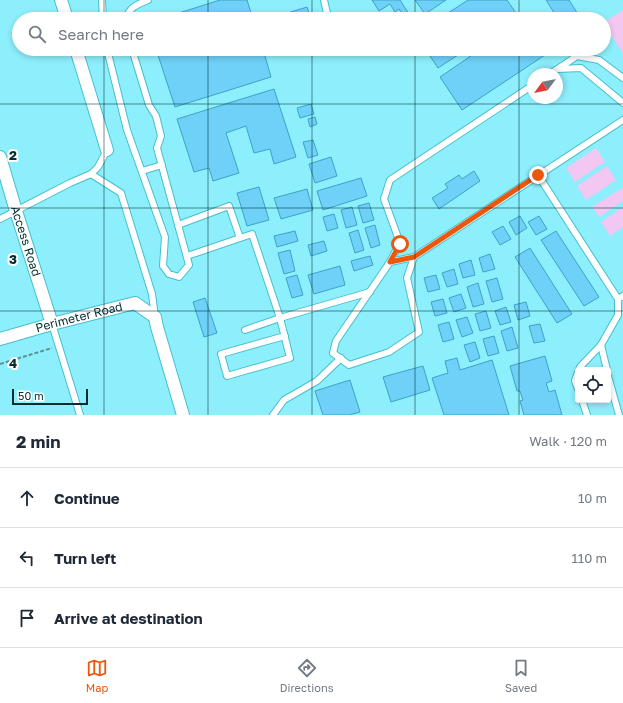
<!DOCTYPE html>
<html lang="en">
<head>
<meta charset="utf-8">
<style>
	:root { --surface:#fff; --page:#f2f2f3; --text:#1f2937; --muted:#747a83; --line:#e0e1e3; --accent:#ea580c }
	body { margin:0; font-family:"Golos Text",sans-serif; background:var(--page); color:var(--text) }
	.controls { position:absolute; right:12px; bottom:12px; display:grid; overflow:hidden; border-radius:4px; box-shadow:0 2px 6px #0003 }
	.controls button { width:36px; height:36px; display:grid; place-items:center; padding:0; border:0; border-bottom:1px solid var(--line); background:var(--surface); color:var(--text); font:20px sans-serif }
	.compass { position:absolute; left:527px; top:68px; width:36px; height:36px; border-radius:50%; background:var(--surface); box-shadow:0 2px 6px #0003; rotate:238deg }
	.scale { position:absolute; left:12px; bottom:10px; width:76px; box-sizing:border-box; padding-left:4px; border:2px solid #062e32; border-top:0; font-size:11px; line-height:14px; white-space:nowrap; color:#062e32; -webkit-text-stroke:3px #fff; paint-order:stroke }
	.stop { position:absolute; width:12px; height:12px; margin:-9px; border:3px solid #ea580c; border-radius:50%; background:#fff }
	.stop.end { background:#ea580c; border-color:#fff; box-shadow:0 1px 4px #0008 }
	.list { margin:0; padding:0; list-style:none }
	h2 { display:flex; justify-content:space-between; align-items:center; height:52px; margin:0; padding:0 16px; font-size:17px }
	h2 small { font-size:13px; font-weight:400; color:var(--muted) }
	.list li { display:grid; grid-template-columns:26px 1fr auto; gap:12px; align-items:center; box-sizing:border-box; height:60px; padding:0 16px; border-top:1px solid var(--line) }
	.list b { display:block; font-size:15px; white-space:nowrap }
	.list em { font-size:13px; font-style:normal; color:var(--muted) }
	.icon { flex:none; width:22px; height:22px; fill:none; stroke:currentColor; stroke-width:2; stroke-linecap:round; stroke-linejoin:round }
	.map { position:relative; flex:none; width:623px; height:415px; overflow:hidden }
	.search { position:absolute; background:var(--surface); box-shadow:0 2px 6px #0003; left:12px; right:12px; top:12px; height:44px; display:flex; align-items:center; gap:10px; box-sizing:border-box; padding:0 14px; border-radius:22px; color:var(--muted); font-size:15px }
	.sheet { height:232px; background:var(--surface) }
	nav { display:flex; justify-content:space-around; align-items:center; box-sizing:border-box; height:56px; border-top:1px solid var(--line); background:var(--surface); font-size:11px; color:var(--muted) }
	nav a { display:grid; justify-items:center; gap:2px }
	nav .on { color:var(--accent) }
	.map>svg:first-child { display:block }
	.built { fill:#8eeffc; fill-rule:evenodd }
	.green { fill:#f2c7f2 }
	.building { fill:#70d1f8; stroke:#3ca2c7 }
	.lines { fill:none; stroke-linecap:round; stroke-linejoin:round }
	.lane-casing { stroke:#46becd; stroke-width:8 }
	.street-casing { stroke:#46becd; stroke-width:14 }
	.path { stroke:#5d9197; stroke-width:2; stroke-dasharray:4 2; stroke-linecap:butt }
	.lane { stroke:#fff; stroke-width:6 }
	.street { stroke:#fff; stroke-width:12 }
	.route { stroke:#ea580c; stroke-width:5 }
	.grid { fill:none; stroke:#062e32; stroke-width:1; stroke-opacity:0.55 }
	.labels { text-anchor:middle; stroke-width:4; stroke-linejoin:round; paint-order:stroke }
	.street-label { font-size:12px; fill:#062e32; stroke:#fff }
	.grid-label { font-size:13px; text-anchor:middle; font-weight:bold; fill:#062e32; stroke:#fff; stroke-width:4; stroke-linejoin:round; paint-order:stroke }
</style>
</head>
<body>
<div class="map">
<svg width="623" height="415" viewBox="0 0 623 415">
	<rect width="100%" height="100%" fill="#b5f4fc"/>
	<path class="built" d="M0,0H623V415H0ZM19,19H604V49H19ZM533,74H557V98H533ZM578,370H608V400H578Z"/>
	<g class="green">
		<polygon points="623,10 623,53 604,25 604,22"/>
		<polygon points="596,148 605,162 575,182 566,168"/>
		<polygon points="607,166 616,180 586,200 577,186"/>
		<polygon points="622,188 623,190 623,201 599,217 592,207"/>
		<polygon points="623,207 623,227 610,236 601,222"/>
	</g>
	<g class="building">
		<polygon points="220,0 247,0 253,19 160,19"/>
		<polygon points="372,0 400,0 411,17 406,19 399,9 395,12 390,4 379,11"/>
		<polygon points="415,0 446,0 425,14"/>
		<polygon points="468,0 507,0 518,16 513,19 439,19"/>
		<polygon points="546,0 569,0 581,19 558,19"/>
		<polygon points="307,7 311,19 268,19"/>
		<polygon points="536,13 540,19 527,19"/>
		<polygon points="156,49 263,49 271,77 175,107"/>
		<polygon points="434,49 467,49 438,68 428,53"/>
		<polygon points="481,49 554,49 462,110 440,77"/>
		<polygon points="274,89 296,157 274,164 270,149 254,153 246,126 226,133 239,173 213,181 209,168 194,172 177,119"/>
		<polygon points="311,104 314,114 300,118 297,108"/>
		<polygon points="315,117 317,124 310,127 308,119"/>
		<polygon points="313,140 318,155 308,158 303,142"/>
		<polygon points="331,157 337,176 315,183 309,164"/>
		<polygon points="474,171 480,181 439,209 432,198 448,188 445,184 459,175 462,179"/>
		<polygon points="361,178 367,196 323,210 317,191"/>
		<polygon points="259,187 269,220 247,226 237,193"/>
		<polygon points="307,189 313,210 281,219 274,198"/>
		<polygon points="369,203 374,220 363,223 358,206"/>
		<polygon points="352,207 357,225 346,228 341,210"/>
		<polygon points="334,214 338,228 327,231 323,217"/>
		<polygon points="520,216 527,228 516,235 509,222"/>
		<polygon points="539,216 547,229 536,235 528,222"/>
		<polygon points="375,225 380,245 371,248 365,228"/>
		<polygon points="503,226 511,239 500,245 492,232"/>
		<polygon points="358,230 364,250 355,253 349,233"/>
		<polygon points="295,231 298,241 277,247 274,236"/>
		<polygon points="556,231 599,297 584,306 541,240"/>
		<polygon points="324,241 327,251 311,256 308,245"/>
		<polygon points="530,248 572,314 557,323 515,257"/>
		<polygon points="290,250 295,271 284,274 278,253"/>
		<polygon points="490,254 495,269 483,272 479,258"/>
		<polygon points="370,256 373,265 354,271 351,261"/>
		<polygon points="471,260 475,275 463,278 459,264"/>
		<polygon points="340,266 345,285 314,294 308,275"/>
		<polygon points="454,269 458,284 447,287 442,273"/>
		<polygon points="297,275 303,295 292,298 286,278"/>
		<polygon points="436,275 440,289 428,292 424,278"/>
		<polygon points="497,278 503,299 492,302 486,281"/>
		<polygon points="478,283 484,304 473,307 467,287"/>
		<polygon points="461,294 466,308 454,312 449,298"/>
		<polygon points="205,298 217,333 204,337 193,302"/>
		<polygon points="443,299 447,313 435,316 431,302"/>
		<polygon points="526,302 530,316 518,320 514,305"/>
		<polygon points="506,307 511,322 500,325 495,311"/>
		<polygon points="486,311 491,328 480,331 475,314"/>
		<polygon points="467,317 473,333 462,337 456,320"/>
		<polygon points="449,322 454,339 443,342 438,325"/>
		<polygon points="540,324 545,341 534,343 529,326"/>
		<polygon points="512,327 518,348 507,351 501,331"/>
		<polygon points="494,336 499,353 488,356 483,339"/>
		<polygon points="475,342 480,358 470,362 464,345"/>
		<polygon points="545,356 552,381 546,383 549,392 555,390 562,415 524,415 520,401 523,400 520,391 517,391 510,366"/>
		<polygon points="457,358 460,370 492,360 509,415 444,415 432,378 448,373 445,361"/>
		<polygon points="423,366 430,390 391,402 383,377"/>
		<polygon points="350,380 360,412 349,415 323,415 315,391"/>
	</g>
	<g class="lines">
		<defs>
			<g id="lane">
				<polyline points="102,0 103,19"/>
				<polyline points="324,0 327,13"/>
				<path d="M126,19C129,7 138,4 148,0"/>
				<polyline points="107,49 127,130 165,237 163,266 169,274 179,277 189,265 157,148 161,136 156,116 149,105 132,49"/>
				<polyline points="558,69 581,68 623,103"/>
				<polyline points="550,74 577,56 599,60 623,78"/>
				<polyline points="142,171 162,165"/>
				<polyline points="91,174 121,193 152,294 155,317"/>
				<polyline points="538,175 618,299 623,296"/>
				<polyline points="0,219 70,183 91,174 98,167 107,150"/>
				<polyline points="178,225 229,206 240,238"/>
				<polyline points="187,256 252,234 280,318 245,330"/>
				<polyline points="414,257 407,278 419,332 389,352 349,365 333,353 336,341 390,262 414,257 623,120"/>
				<polyline points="390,262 400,243 384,199 390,180 533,85"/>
				<polyline points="52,324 80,415"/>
				<polyline points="285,336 221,354 227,376 290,358 280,318 370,292"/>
				<polyline points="601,345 607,370"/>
				<polyline points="579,370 580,367 601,345 618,315 618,299"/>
				<polyline points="578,372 575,381 578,389"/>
				<polyline points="608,376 619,415"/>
				<polyline points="582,400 587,415"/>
				<polyline points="273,415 284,400 317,381 341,358"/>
			</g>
			<g id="street">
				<polyline points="61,0 67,19"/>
				<polyline points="76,49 107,150"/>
				<path id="s1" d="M0,157L16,211L52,324"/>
				<path id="s2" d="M0,339L52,324L135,303L155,317L157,327L183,415"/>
			</g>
		</defs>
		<use href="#lane" class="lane-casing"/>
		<use href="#street" class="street-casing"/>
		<polyline class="path" points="0,364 52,348"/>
		<use href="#lane" class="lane"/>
		<use href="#street" class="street"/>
	</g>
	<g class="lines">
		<polyline class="route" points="400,244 390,262 414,257 538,175"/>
	</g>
	<path class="grid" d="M104,0V19M208,0V19M312,0V19M415,0V19M519,0V19M104,49V415M208,49V415M312,49V415M415,49V415M519,49V415M0,104H623M0,208H623M0,311H623"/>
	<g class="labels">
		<g class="street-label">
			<text dy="4" stroke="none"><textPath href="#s1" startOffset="88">Access Road</textPath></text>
			<text dy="4" stroke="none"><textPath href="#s2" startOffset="82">Perimeter Road</textPath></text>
		</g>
	</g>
	<g class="grid-label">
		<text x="13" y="160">2</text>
		<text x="13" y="264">3</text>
		<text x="13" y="368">4</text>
	</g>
</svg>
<div class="controls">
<button><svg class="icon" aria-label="locate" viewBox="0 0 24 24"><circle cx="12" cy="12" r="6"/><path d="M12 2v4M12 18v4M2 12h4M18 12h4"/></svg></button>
</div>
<svg class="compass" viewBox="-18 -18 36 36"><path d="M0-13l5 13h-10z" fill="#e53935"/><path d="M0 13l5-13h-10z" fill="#747a83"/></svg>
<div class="scale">50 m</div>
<div class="stop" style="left:400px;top:244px"></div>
<div class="stop end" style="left:538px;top:175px"></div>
<div class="search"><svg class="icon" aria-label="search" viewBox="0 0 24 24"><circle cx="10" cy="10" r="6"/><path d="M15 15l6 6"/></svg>Search here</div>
</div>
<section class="sheet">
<h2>2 min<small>Walk · 120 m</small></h2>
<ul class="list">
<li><svg class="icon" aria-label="ahead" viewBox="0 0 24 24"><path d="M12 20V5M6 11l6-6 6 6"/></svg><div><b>Continue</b></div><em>10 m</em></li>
<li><svg class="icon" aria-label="left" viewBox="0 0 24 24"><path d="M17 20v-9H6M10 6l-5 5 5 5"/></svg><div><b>Turn left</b></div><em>110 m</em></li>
<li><svg class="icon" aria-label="arrive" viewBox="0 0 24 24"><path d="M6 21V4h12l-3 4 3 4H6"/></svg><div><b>Arrive at destination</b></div></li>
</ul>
</section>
<nav>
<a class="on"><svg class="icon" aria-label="map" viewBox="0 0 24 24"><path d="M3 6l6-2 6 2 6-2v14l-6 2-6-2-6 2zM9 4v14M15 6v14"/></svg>Map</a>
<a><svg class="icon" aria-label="directions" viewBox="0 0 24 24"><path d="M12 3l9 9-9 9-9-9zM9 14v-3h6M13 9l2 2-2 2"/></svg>Directions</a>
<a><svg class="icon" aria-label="saved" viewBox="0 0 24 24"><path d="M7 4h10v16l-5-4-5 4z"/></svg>Saved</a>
</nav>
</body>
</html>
